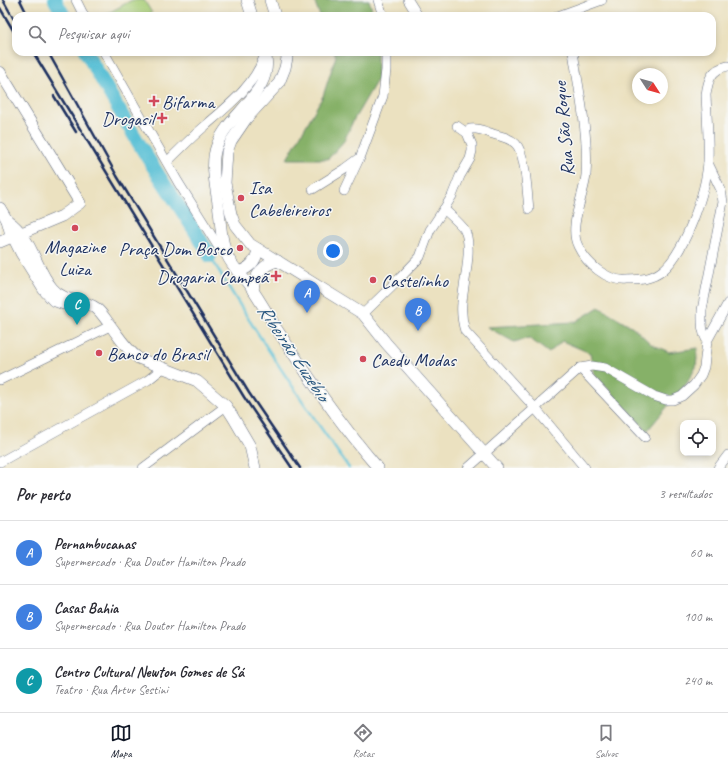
<!DOCTYPE html>
<html lang="pt">
<head>
<meta charset="utf-8">
<style>
	:root { --surface:#fff; --page:#f2f2f3; --text:#2b2b33; --muted:#7c7c81; --line:#e1e1e2; --accent:#111827 }
	body { margin:0; font-family:Caveat,sans-serif; background:var(--page); color:var(--text) }
	.controls { position:absolute; right:12px; bottom:12px; display:grid; overflow:hidden; border-radius:8px; box-shadow:0 2px 6px #0003 }
	.controls button { width:36px; height:36px; display:grid; place-items:center; padding:0; border:0; border-bottom:1px solid var(--line); background:var(--surface); color:var(--text); font:20px sans-serif }
	.compass { position:absolute; left:632px; top:68px; width:36px; height:36px; border-radius:50%; background:var(--surface); box-shadow:0 2px 6px #0003; rotate:126deg }
	.you { position:absolute; left:333px; top:251px; width:14px; height:14px; margin:-10px; border:3px solid #fff; border-radius:50%; background:#1a73e8; box-shadow:0 0 0 6px #1a73e833 }
	.badge { display:grid; place-items:center; width:26px; height:26px; border-radius:50%; background:var(--accent); color:#fff; font-size:13px; font-weight:700 }
	.pin { position:absolute; translate:-50% -33px; filter:drop-shadow(0 1px 2px #0008) }
	.pin::after { content:''; position:absolute; top:21px; width:14px; height:12px; background:inherit; clip-path:polygon(0 0,100% 0,50% 100%) }
	.list { margin:0; padding:0; list-style:none }
	h2 { display:flex; justify-content:space-between; align-items:center; height:52px; margin:0; padding:0 16px; font-size:17px }
	h2 small { font-size:13px; font-weight:400; color:var(--muted) }
	.list li { display:grid; grid-template-columns:26px 1fr auto; gap:12px; align-items:center; box-sizing:border-box; height:64px; padding:0 16px; border-top:1px solid var(--line) }
	.list b { display:block; font-size:15px; white-space:nowrap }
	.list p { margin:0; font-size:13px; white-space:nowrap; color:var(--muted) }
	.list em { font-size:13px; font-style:normal; color:var(--muted) }
	.icon { flex:none; width:22px; height:22px; fill:none; stroke:currentColor; stroke-width:2; stroke-linecap:round; stroke-linejoin:round }
	.map { position:relative; flex:none; width:728px; height:468px; overflow:hidden }
	.search { position:absolute; background:var(--surface); box-shadow:0 2px 6px #0003; left:12px; right:12px; top:12px; height:44px; display:flex; align-items:center; gap:10px; box-sizing:border-box; padding:0 14px; border-radius:12px; color:var(--muted); font-size:15px }
	.sheet { height:244px; background:var(--surface) }
	nav { display:flex; justify-content:space-around; align-items:center; box-sizing:border-box; height:56px; border-top:1px solid var(--line); background:var(--surface); font-size:11px; color:var(--muted) }
	nav a { display:grid; justify-items:center; gap:2px }
	nav .on { color:var(--accent) }
	.map>svg:first-child { display:block }
	.green { fill:#a9ce78; stroke:#627e6b }
	.forest { fill:#86b168; stroke:#507063 }
	.lines { fill:none; stroke-linecap:round; stroke-linejoin:round }
	.stream { stroke:#58c0d5; stroke-width:2.5 }
	.river { stroke:#58c0d5; stroke-width:14 }
	.minor-casing { stroke:#646d80; stroke-width:10 }
	.major-casing { stroke:#646d80; stroke-width:12 }
	.minor { stroke:#fff; stroke-width:9 }
	.major { stroke:#fff; stroke-width:11 }
	.rail { stroke:#1b2f5e; stroke-width:2.5 }
	.poi-dot { fill:#d1495b; stroke:#f6f6f2; stroke-width:1.5 }
	.labels { text-anchor:middle; stroke-width:3; stroke-linejoin:round; paint-order:stroke }
	.poi-label { font-size:19px; fill:#1b2f5e; stroke:#f6f6f2; text-anchor:start }
	.street-label { font-size:19px; fill:#1b2f5e; stroke:#f6f6f2 }
	.water-label { font-size:20px; font-style:italic; fill:#2d5a82; stroke:#f6f6f2 }
</style>
</head>
<body>
<div class="map">
<svg width="728" height="468" viewBox="0 0 728 468">
	<rect width="100%" height="100%" fill="#f6f6f2"/>
	<filter id="ink" filterUnits="userSpaceOnUse"><feTurbulence type="fractalNoise" baseFrequency=".025" numOctaves="2"/><feDisplacementMap in="SourceGraphic" scale="8" xChannelSelector="R" yChannelSelector="G"/><feConvolveMatrix kernelMatrix="1 2 1 2 8 2 1 2 1" color-interpolation-filters="sRGB"/></filter>
	<filter id="wash" filterUnits="userSpaceOnUse"><feTurbulence type="fractalNoise" baseFrequency=".012" numOctaves="4" result="noise"/><feDisplacementMap in="SourceGraphic" scale="16" xChannelSelector="R" yChannelSelector="G"/><feGaussianBlur stdDeviation="0.9" result="paint"/><feColorMatrix in="noise" values="0 0 0 0 0 0 0 0 0 0 0 0 0 0 0 0 0 1.4 0 .05"/><feComposite in="paint" operator="in"/></filter>
	<g filter="url(#wash)">
		<rect width="100%" height="100%" fill="#ebe1c0"/>
		<polygon class="green" points="132,0 144,0 152,13 146,16 103,16"/>
		<g class="forest">
			<polygon points="314,0 369,0 374,16 320,16"/>
			<polygon points="334,52 377,52 377,80 353,121 344,141 328,159 287,159 323,96 336,56"/>
			<polygon points="599,307 633,327 651,344 669,352 698,348 696,367 687,383 647,431 594,374 590,353 562,341 549,353 529,338 514,342 487,327 575,322"/>
		</g>
		<g class="lines">
			<path class="stream" d="M214,246L210,256C253,329 300,399 349,468"/>
			<g class="river">
				<polyline points="55,0 64,16"/>
				<path d="M86,52C108,91 130,130 154,168C173,198 193,226 210,256"/>
			</g>
		</g>
	</g>
	<g filter="url(#ink)">
		<g class="lines">
			<defs>
				<g id="minor">
					<polyline points="76,0 84,16"/>
					<polyline points="378,0 383,16"/>
					<polyline points="408,0 418,16"/>
					<polyline points="558,16 602,0"/>
					<polyline points="104,52 178,182 218,246 227,256"/>
					<path d="M573,52C579,90 589,137 586,175C584,196 568,226 578,246C586,263 607,282 627,280C640,280 652,279 662,271C685,253 706,191 708,162C709,140 707,117 706,95C708,80 711,69 728,66"/>
					<path d="M467,133L470,129C478,128 485,131 493,134C501,136 510,138 516,144C526,155 527,193 529,209"/>
					<path d="M167,162C180,149 192,137 205,126C228,106 254,86 264,57"/>
					<polyline points="313,189 345,169 360,158 383,96 386,70 386,52"/>
					<polyline points="344,191 358,161"/>
					<path d="M444,209C451,216 459,222 464,229C474,245 463,285 462,303C461,313 462,321 465,331L535,408L585,468"/>
					<polyline points="363,314 401,277 420,257 430,230 444,209 452,196 460,176 470,159 472,151 472,145 467,133 457,126"/>
					<path d="M707,341C701,331 702,321 702,310L723,202L721,190L708,163"/>
					<polyline points="580,368 592,366 605,368 654,396 666,400 673,400 682,396 694,385 701,375 704,367 707,341 728,303"/>
					<polyline points="580,368 645,437"/>
					<polyline points="0,380 110,326"/>
					<polyline points="0,462 148,380 163,368"/>
					<polyline points="143,468 226,406"/>
					<polyline points="468,468 580,368"/>
					<polyline points="718,468 728,455"/>
				</g>
				<g id="major">
					<polyline points="247,0 252,16"/>
					<polyline points="270,0 275,16"/>
					<path d="M265,52C276,91 229,112 217,145C209,165 217,190 219,211C221,226 221,241 227,255C233,269 246,279 254,292C262,304 269,316 276,328C308,376 340,424 378,468"/>
					<polyline points="286,52 287,58 285,68 279,83 246,119 231,141 227,152 225,183 231,214 235,225 250,244 363,314 386,343 497,468"/>
					<polyline points="0,72 80,203 62,216 0,242"/>
					<polyline points="0,208 7,220 10,231 21,253 44,290 53,300 64,304 69,303"/>
					<path d="M7,220C33,238 34,266 52,288C64,303 85,299 96,308C102,313 106,320 110,325C119,337 126,349 138,358L197,381L226,406L233,417L250,446L255,468"/>
					<path d="M238,272C250,268 256,262 258,249"/>
					<path d="M253,291C254,275 263,264 278,261"/>
				</g>
			</defs>
			<use href="#minor" class="minor-casing"/>
			<use href="#major" class="major-casing"/>
			<use href="#minor" class="minor"/>
			<use href="#major" class="major"/>
			<g class="rail">
				<polyline points="3,0 16,23"/>
				<polyline points="20,0 28,16"/>
				<polyline points="0,8 16,35"/>
				<polyline points="33,52 244,397 292,468"/>
				<polyline points="48,52 117,176 249,393 300,468"/>
				<polyline points="54,96 76,132"/>
			</g>
		</g>
	</g>
	<g class="poi-dot">
		<path d="M152 95h4v4h4v4h-4v4h-4v-4h-4v-4h4z"/>
		<path d="M160 112h4v4h4v4h-4v4h-4v-4h-4v-4h4z"/>
		<circle cx="241" cy="198" r="4"/>
		<circle cx="75" cy="228" r="4"/>
		<circle cx="240" cy="248" r="4"/>
		<path d="M274 270h4v4h4v4h-4v4h-4v-4h-4v-4h4z"/>
		<circle cx="373" cy="280" r="4"/>
		<circle cx="99" cy="353" r="4"/>
		<circle cx="363" cy="359" r="4"/>
	</g>
	<g class="labels">
		<g class="poi-label">
			<text x="162" y="108">Bifarma</text>
			<text x="154" y="125" text-anchor="end">Drogasil</text>
			<text x="249" y="194">Isa<tspan x="249" dy="22">Cabeleireiros</tspan></text>
			<text x="75" y="253" text-anchor="middle">Magazine<tspan x="75" dy="22">Luiza</tspan></text>
			<text x="232" y="255" text-anchor="end">Praça Dom Bosco</text>
			<text x="268" y="283" text-anchor="end">Drogaria Campeã</text>
			<text x="381" y="287">Castelinho</text>
			<text x="107" y="360">Banco do Brasil</text>
			<text x="371" y="366">Caedu Modas</text>
		</g>
		<g class="street-label">
			<text transform="translate(563 129) rotate(-95)" y="7">Rua São Roque</text>
		</g>
		<g class="water-label">
			<text transform="translate(294 352) rotate(56)" y="7">Ribeirão Euzébio</text>
		</g>
	</g>
</svg>
<div class="controls">
<button><svg class="icon" aria-label="locate" viewBox="0 0 24 24"><circle cx="12" cy="12" r="6"/><path d="M12 2v4M12 18v4M2 12h4M18 12h4"/></svg></button>
</div>
<svg class="compass" viewBox="-18 -18 36 36"><path d="M0-13l5 13h-10z" fill="#e53935"/><path d="M0 13l5-13h-10z" fill="#7c7c81"/></svg>
<div class="you"></div>
<div class="pin badge" style="left:307px;top:313px;background:#3f7fe0">A</div>
<div class="pin badge" style="left:418px;top:331px;background:#3f7fe0">B</div>
<div class="pin badge" style="left:77px;top:325px;background:#0f9aa8">C</div>
<div class="search"><svg class="icon" aria-label="search" viewBox="0 0 24 24"><circle cx="10" cy="10" r="6"/><path d="M15 15l6 6"/></svg>Pesquisar aqui</div>
</div>
<section class="sheet">
<h2>Por perto<small>3 resultados</small></h2>
<ul class="list">
<li><span class="badge" style="background:#3f7fe0">A</span><div><b>Pernambucanas</b><p>Supermercado · Rua Doutor Hamilton Prado</p></div><em>60 m</em></li>
<li><span class="badge" style="background:#3f7fe0">B</span><div><b>Casas Bahia</b><p>Supermercado · Rua Doutor Hamilton Prado</p></div><em>100 m</em></li>
<li><span class="badge" style="background:#0f9aa8">C</span><div><b>Centro Cultural Newton Gomes de Sá</b><p>Teatro · Rua Artur Sestini</p></div><em>240 m</em></li>
</ul>
</section>
<nav>
<a class="on"><svg class="icon" aria-label="map" viewBox="0 0 24 24"><path d="M3 6l6-2 6 2 6-2v14l-6 2-6-2-6 2zM9 4v14M15 6v14"/></svg>Mapa</a>
<a><svg class="icon" aria-label="directions" viewBox="0 0 24 24"><path d="M12 3l9 9-9 9-9-9zM9 14v-3h6M13 9l2 2-2 2"/></svg>Rotas</a>
<a><svg class="icon" aria-label="saved" viewBox="0 0 24 24"><path d="M7 4h10v16l-5-4-5 4z"/></svg>Salvos</a>
</nav>
</body>
</html>
